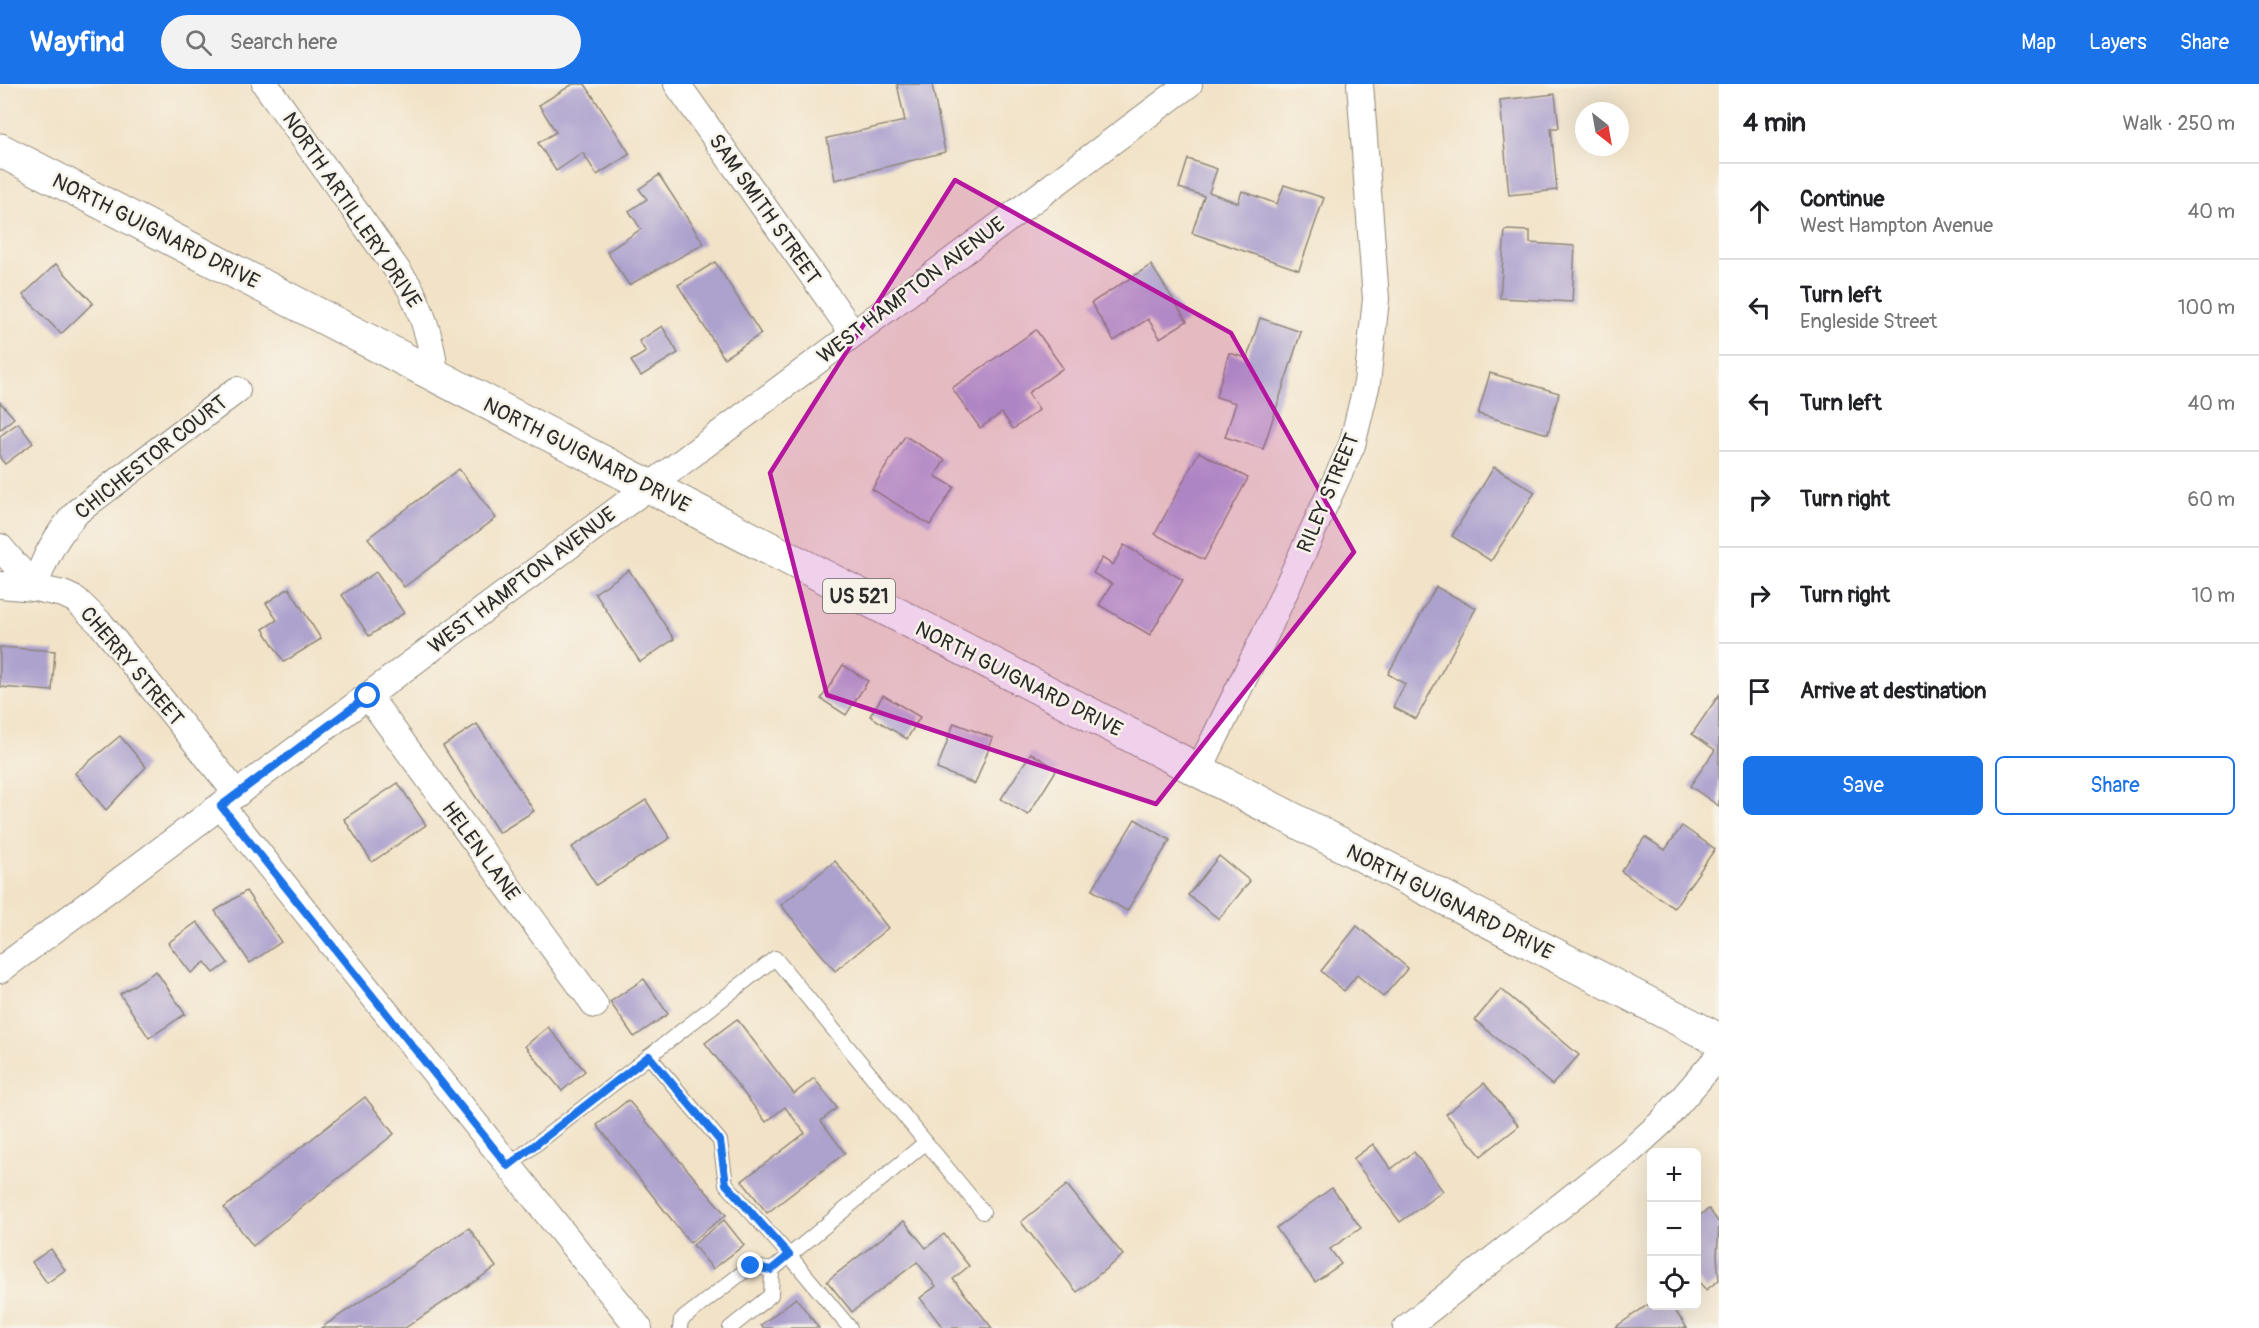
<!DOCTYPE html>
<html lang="en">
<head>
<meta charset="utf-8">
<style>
	:root { --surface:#fff; --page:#f2f2f2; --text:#202124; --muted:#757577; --line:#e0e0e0; --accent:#1a73e8 }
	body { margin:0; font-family:Pangolin,sans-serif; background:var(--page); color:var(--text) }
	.controls { position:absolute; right:18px; bottom:18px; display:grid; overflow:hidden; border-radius:9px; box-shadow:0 6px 24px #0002 }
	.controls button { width:54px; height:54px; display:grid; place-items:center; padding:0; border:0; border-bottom:2px solid var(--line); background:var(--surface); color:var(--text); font:30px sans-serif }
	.compass { position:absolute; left:1575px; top:18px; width:54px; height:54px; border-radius:50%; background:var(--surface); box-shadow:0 6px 24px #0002; rotate:149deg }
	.stop { position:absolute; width:18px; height:18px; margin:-14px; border:4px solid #1a73e8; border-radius:50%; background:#fff }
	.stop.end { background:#1a73e8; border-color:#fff; box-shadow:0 2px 6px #0008 }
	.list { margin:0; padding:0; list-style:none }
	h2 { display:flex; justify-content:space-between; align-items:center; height:78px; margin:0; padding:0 24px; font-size:26px }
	h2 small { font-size:20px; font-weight:400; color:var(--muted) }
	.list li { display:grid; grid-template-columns:39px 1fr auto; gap:18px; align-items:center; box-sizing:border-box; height:96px; padding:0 24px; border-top:2px solid var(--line) }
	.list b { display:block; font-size:22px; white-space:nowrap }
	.list p { margin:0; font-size:20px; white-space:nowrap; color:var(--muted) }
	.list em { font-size:20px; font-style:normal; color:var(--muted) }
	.actions { display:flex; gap:12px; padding:18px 24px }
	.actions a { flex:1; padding:14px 0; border:2px solid var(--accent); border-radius:9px; text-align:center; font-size:21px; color:var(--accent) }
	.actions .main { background:var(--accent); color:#fff }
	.icon { flex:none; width:33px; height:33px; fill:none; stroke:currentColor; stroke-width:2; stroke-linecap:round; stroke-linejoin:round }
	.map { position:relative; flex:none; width:1719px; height:1244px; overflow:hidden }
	header { display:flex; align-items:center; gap:36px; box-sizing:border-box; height:84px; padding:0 30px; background:var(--accent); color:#fff }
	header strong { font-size:28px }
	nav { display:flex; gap:33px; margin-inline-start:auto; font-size:21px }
	.search { width:420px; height:54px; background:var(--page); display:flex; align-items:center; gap:15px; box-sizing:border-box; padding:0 21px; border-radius:33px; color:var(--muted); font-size:22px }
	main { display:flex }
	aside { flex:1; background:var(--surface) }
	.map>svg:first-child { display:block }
	.building { fill:#ada1ce }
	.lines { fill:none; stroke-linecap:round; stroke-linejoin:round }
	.lane-casing { stroke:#8e877a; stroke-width:16 }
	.street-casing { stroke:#8e877a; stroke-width:28 }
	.highway-casing { stroke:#8e877a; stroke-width:35 }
	.lane { stroke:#fff; stroke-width:14 }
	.street { stroke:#fff; stroke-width:26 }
	.highway { stroke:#fff; stroke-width:33 }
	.route { stroke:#1a73e8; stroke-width:8 }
	.marked { fill:#b5179e; fill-opacity:0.2; stroke:#b5179e; stroke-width:4.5; stroke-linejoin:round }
	.labels { text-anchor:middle; stroke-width:5; stroke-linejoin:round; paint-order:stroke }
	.shield { fill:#f7f3e8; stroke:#686764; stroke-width:1.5 }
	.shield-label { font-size:20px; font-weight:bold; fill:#2b2b2b }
	.street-label { font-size:21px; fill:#2b2b2b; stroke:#f7f3e8 }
</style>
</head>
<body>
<header>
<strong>Wayfind</strong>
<div class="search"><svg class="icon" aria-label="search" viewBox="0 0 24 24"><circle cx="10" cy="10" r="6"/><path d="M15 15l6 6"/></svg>Search here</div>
<nav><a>Map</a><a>Layers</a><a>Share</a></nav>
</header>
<main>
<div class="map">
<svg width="1719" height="1244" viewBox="0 0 1719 1244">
	<rect width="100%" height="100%" fill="#f7f3e8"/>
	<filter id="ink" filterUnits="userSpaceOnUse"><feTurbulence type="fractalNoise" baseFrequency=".0167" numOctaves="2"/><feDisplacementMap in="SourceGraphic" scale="12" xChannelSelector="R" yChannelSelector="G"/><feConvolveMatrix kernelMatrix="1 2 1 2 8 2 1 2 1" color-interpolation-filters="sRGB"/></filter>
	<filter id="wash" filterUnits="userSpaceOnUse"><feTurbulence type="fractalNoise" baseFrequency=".008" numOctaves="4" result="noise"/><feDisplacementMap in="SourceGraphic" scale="24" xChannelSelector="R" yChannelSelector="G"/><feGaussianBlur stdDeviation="1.35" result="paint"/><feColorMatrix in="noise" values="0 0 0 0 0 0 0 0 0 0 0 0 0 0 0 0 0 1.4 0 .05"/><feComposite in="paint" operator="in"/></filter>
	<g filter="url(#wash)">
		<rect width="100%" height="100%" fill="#f2e3c8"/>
		<g id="blocks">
			<g class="building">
				<polygon points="573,0 585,0 630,70 597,91 583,69 556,87 538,59 556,48 539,21"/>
				<polygon points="897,0 932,0 945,68 835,96 827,54 905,37"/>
				<polygon points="1555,10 1559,44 1551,44 1557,106 1509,111 1500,16"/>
				<polygon points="1188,75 1217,85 1209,108 1238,119 1242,107 1277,120 1284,101 1324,114 1299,186 1192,149 1204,112 1179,104"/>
				<polygon points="659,91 704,160 629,201 607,168 641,145 629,127 647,115 639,105"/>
				<polygon points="1505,146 1530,147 1530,159 1575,162 1572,218 1500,214"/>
				<polygon points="715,178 761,250 724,274 678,201"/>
				<polygon points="56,180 93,219 61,250 23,211"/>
				<polygon points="1151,181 1187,237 1160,254 1148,235 1114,257 1091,219"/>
				<polygon points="1260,234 1301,248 1263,365 1225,353 1236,319 1216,313 1229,269 1247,274"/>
				<polygon points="662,242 678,269 641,292 631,277 646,268 639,257"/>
				<polygon points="1036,246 1063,284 1028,309 1039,326 1013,345 1002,329 980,344 952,304"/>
				<polygon points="1490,289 1559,309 1548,350 1478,330"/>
				<polygon points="0,318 14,334 0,346"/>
				<polygon points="18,339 33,359 5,380 0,374 0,352"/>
				<polygon points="905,352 945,376 935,392 954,403 930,441 872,405"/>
				<polygon points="1199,368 1248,394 1204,476 1155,450"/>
				<polygon points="1494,383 1535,408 1491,477 1452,452"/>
				<polygon points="459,385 496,434 404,503 368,454"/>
				<polygon points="1124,461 1183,496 1150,551 1099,521 1112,500 1093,489 1102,474 1113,481"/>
				<polygon points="629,486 674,555 640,578 595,509"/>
				<polygon points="376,488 404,529 369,552 342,511"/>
				<polygon points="1436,503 1476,524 1416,635 1393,623 1405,600 1388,590"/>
				<polygon points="289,504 321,555 284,578 263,545 277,536 266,519"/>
				<polygon points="0,563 55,567 52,607 0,603"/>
				<polygon points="843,581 868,597 846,631 821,615"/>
				<polygon points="883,611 920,633 907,655 870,632"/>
				<polygon points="1719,611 1719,722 1690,702 1715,666 1692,650"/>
				<polygon points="954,639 993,654 975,700 937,685"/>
				<polygon points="477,640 534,727 499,749 443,662"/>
				<polygon points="120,652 146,683 106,726 75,689"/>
				<polygon points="1031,669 1057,685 1028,731 1001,715"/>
				<polygon points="398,699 426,741 372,778 344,735"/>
				<polygon points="646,716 670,754 596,801 572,763"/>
				<polygon points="1135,735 1170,756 1127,827 1092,806"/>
				<polygon points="1682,742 1715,765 1674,824 1621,787 1645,753 1665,766"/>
				<polygon points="1219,772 1250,797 1219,835 1188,811"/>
				<polygon points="835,777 888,844 835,887 781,821"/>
				<polygon points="246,807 281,858 250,879 215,827"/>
				<polygon points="197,838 228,879 214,889 205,878 191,889 168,859"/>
				<polygon points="1357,842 1408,884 1383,913 1357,891 1344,907 1321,887"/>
				<polygon points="156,887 185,930 149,954 120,910"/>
				<polygon points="644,895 668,930 634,953 610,918"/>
				<polygon points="1501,905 1579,971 1552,1001 1475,936"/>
				<polygon points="737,935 794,1010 814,994 837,1024 821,1037 845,1069 767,1129 742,1097 805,1049 785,1023 766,1038 705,959"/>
				<polygon points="548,943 585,987 562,1007 525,962"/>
				<polygon points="1484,999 1519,1042 1481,1072 1446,1030"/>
				<polygon points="365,1013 394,1050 253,1162 224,1124"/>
				<polygon points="628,1016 726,1131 690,1159 597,1041"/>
				<polygon points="1373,1060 1391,1085 1414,1068 1443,1107 1400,1138 1353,1075"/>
				<polygon points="1067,1101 1123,1171 1077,1208 1021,1138"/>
				<polygon points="1332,1104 1361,1144 1330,1165 1341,1180 1315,1198 1276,1144"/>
				<polygon points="1709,1125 1719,1139 1717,1172 1719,1196 1706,1206 1696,1194 1696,1134"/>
				<polygon points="724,1136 744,1161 713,1185 693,1161"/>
				<polygon points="904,1137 926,1164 944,1150 969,1182 953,1195 992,1244 943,1244 920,1214 936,1202 917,1178 852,1228 827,1197"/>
				<polygon points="469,1144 496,1183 405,1244 321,1244"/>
				<polygon points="51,1165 65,1186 47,1199 32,1178"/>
				<polygon points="796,1214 819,1244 764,1244 761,1241"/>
				<polygon points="1652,1218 1652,1222 1672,1222 1687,1244 1614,1244"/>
			</g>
		</g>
	</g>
	<g filter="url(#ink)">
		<use href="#blocks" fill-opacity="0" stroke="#8e877a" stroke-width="1.5"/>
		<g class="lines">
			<defs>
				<g id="lane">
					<polyline points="649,972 720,1057 726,1100 789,1171 850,1244"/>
					<polyline points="508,1082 775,874 983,1128"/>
					<polyline points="680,1244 681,1236 751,1182 772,1186"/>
					<polyline points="730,1244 771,1211 772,1186 925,1059"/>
				</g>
				<g id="street">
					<path d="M265,0L410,204C424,233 433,260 435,292"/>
					<polyline points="677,0 853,249"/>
					<polyline points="0,463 35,504"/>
					<polyline points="0,501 35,504 63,510 76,516 101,540 237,710"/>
					<path d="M35,504C43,474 57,450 78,427L237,306"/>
					<polyline points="368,612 595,921"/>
					<polyline points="1198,688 1266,549 1352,361 1367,299 1376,215 1360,0"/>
					<polyline points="221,722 639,1244"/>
					<polyline points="0,886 1189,0"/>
					<polyline points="1406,1244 1628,1069 1663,1037 1719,972"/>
				</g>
				<polyline id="highway" points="0,66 1719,956"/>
			</defs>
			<use href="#lane" class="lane-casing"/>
			<use href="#street" class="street-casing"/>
			<use href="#highway" class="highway-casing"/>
			<use href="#lane" class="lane"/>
			<use href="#street" class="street"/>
			<use href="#highway" class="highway"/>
		</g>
	</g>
	<g class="lines" filter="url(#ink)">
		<polyline class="route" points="368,612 221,722 508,1082 649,972 720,1057 726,1100 789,1171 771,1186 751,1182"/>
	</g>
	<path class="marked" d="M955,96L1231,249L1354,468L1156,720L827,611L770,389Z"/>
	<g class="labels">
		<rect class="shield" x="823" y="495" width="72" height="34" rx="4.5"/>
		<g class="shield-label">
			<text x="859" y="519">US 521</text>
		</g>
		<g class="street-label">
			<text transform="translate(765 125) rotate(55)" y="7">SAM SMITH STREET</text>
			<text transform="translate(352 126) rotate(56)" y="7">NORTH ARTILLERY DRIVE</text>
			<text transform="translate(156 147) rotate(27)" y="7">NORTH GUIGNARD DRIVE</text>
			<text transform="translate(911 206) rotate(-37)" y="7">WEST HAMPTON AVENUE</text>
			<text transform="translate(587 371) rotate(27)" y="7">NORTH GUIGNARD DRIVE</text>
			<text transform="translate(151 373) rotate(-38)" y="7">CHICHESTOR COURT</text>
			<text transform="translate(1328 409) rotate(-67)" y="7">RILEY STREET</text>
			<text transform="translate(522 496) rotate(-37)" y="7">WEST HAMPTON AVENUE</text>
			<text transform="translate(132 582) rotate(50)" y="7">CHERRY STREET</text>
			<text transform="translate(1019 595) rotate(27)" y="7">NORTH GUIGNARD DRIVE</text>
			<text transform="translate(481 767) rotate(54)" y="7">HELEN LANE</text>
			<text transform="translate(1450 818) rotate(27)" y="7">NORTH GUIGNARD DRIVE</text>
		</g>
	</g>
</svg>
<div class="controls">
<button>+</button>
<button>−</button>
<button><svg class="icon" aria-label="locate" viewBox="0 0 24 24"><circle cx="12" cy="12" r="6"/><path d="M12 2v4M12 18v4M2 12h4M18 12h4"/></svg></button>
</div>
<svg class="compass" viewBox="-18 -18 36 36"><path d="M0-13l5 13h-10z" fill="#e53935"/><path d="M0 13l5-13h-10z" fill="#757577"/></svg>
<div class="stop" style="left:368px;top:612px"></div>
<div class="stop end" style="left:751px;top:1182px"></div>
</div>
<aside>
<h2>4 min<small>Walk · 250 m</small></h2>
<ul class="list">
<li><svg class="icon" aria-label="ahead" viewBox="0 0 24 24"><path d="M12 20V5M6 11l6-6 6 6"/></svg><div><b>Continue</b><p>West Hampton Avenue</p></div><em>40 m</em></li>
<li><svg class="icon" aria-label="left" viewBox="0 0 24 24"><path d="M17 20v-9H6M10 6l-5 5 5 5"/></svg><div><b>Turn left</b><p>Engleside Street</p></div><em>100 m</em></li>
<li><svg class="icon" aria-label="left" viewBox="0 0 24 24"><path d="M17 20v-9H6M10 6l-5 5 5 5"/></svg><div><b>Turn left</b></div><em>40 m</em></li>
<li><svg class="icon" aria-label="right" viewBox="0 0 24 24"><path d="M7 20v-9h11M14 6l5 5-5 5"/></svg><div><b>Turn right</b></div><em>60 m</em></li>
<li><svg class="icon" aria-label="right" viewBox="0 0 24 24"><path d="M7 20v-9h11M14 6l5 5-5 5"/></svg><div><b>Turn right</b></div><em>10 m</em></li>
<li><svg class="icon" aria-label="arrive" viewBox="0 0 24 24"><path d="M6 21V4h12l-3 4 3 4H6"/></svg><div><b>Arrive at destination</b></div></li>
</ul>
<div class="actions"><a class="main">Save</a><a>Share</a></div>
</aside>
</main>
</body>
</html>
